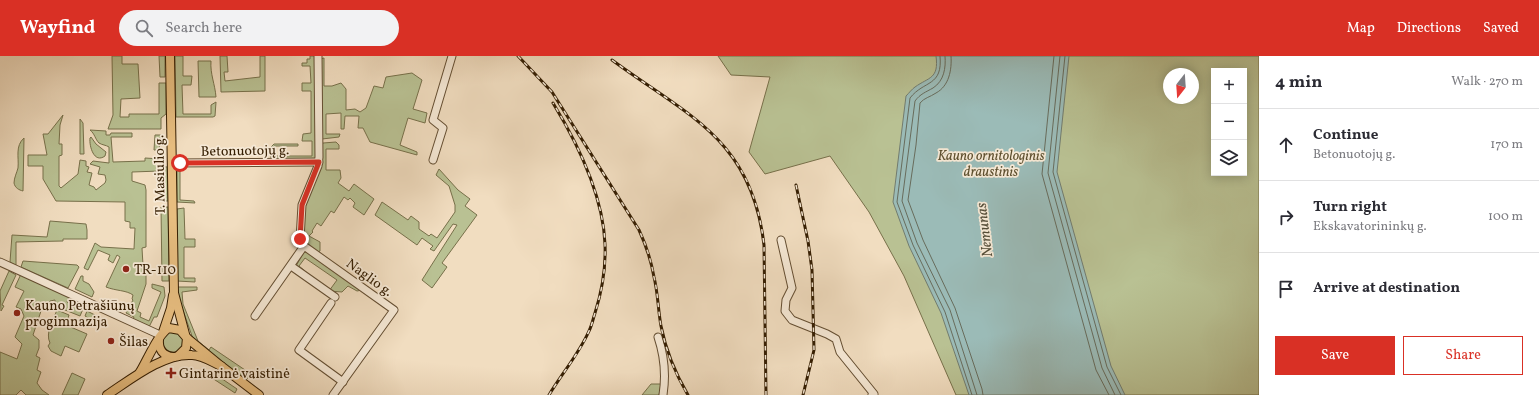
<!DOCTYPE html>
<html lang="en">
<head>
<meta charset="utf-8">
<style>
	:root { --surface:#fff; --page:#f2f2f3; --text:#2b2b33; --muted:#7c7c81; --line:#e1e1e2; --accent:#d93025 }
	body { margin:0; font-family:Vollkorn,serif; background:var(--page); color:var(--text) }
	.controls { position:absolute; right:12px; top:12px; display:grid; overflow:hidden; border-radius:0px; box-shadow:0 2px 10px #0003 }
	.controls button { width:36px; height:36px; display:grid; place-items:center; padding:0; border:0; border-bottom:1px solid var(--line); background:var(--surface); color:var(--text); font:20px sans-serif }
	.compass { position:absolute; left:1163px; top:12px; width:36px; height:36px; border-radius:50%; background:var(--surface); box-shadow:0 2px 10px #0003; rotate:197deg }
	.stop { position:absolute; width:12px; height:12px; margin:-9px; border:3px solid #d93025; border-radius:50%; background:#fff }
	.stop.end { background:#d93025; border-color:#fff; box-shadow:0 1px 4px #0008 }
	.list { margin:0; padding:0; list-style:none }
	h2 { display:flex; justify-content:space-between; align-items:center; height:52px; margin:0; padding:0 16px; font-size:17px }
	h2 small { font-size:13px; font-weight:400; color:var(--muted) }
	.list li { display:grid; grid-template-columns:26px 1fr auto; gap:12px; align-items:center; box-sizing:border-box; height:72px; padding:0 16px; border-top:1px solid var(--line) }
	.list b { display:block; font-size:15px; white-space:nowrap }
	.list p { margin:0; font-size:13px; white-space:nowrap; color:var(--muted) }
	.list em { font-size:13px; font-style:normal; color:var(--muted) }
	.actions { display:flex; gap:8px; padding:12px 16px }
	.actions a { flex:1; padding:9px 0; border:1px solid var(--accent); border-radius:0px; text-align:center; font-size:14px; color:var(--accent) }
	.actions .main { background:var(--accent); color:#fff }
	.icon { flex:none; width:22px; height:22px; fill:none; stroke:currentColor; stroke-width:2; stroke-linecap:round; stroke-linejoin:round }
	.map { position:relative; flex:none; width:1259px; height:339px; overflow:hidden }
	header { display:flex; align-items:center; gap:24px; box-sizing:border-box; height:56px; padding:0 20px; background:var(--accent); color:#fff }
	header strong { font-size:19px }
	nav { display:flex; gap:22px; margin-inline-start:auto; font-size:14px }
	.search { width:280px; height:36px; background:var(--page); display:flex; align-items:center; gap:10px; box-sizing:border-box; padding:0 14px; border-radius:22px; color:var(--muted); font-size:15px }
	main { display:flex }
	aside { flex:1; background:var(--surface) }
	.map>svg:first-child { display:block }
	.green { fill:#b9c193; stroke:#77704a; fill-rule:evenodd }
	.water { fill:#9bbbb7; stroke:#727c6f }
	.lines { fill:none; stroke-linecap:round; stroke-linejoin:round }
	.shore { stroke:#686c5c; stroke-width:1 }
	.minor-casing { stroke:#644e32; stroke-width:9 }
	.major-casing { stroke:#351e02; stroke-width:10 }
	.minor { stroke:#f6e9d6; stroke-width:7 }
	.major { stroke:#e8be80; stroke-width:8 }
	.rail-casing { stroke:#351e02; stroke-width:3 }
	.rail { stroke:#f6e9d6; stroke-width:1.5; stroke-dasharray:4.5; stroke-linecap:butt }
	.route { stroke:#d93025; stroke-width:5 }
	.poi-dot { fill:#8f2418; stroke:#f6e9d6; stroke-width:1.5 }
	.labels { text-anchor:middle; stroke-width:3.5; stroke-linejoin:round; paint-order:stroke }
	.street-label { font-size:14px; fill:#351e02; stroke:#f6e9d6 }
	.park-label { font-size:14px; font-style:italic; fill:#5d4f2e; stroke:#f6e9d6 }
	.poi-label { font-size:14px; fill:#351e02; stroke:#f6e9d6; text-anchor:start }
	.water-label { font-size:15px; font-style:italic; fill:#544d38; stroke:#f6e9d6 }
</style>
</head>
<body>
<header>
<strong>Wayfind</strong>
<div class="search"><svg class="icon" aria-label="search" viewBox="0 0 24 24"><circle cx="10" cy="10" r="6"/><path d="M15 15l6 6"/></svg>Search here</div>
<nav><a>Map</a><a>Directions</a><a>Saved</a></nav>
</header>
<main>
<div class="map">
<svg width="1259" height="339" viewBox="0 0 1259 339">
	<rect width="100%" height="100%" fill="#f1ddc0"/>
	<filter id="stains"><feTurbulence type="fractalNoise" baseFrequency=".005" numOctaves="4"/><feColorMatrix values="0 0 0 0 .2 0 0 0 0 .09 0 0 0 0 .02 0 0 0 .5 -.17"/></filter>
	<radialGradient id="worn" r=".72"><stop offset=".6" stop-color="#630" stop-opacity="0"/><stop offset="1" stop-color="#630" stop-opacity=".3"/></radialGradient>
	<g class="green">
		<polygon points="112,0 122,0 122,8 138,8 140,42 121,43 120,61 129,61 129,58 159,58 159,27 166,27 166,58 161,62 161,73 108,73 113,59"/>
		<polygon points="159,0 165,0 165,21 160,21"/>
		<polygon points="175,0 183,0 183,20 192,20 191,29 182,29 183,58 211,58 211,49 216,46 215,60 213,61 176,61"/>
		<polygon points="220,0 227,0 228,16 224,16 225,25 260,21 260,0 265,0 265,35 221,36"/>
		<polygon points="310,0 315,0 316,103 271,104 271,91 274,88 298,88 298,90 274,90 274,100 312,100 312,85 302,85 303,78 311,77 311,35 302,35 302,27 311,27 310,10 302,10 302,7 307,7 307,3 310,3"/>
		<path d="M718,0H1259V339H956L904,220L869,156L830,100L765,118L749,96L770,21L731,19ZM1214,15H1244V117H1214ZM1169,18H1193V42H1169Z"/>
		<polygon points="324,2 324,30 332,30 341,27 346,33 346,54 355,53 360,56 366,52 374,30 383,32 386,21 412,17 422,24 413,53 427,57 425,67 408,62 400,89 417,96 417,99 370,86 363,72 358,72 359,60 345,60 344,73 341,73 341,57 326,58 326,78 340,78 339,81 322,83 320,3"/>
		<path d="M198,5H211C210,18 215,28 216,41H199Z"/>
		<path d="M63,59L60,69L59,88H62V99L59,100V130L61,132L78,118L80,104L86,105V110L89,111L87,116L92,117L89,129L94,131L96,134L105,127L106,124L105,119L98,118L100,111L90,108L93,105L109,107V91C106,89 102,89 99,87C95,83 95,78 90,74L106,75V79H110L111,77H132V81H111L113,106L145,105V102L161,103V110L167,111L168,145H160V115L132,116V125L145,129L146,134V191L142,192L143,209L146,212V228L137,255L141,257L140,261L149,265L161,236L152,232V228L164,231L165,240L157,261H154L149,271L133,263L134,261L126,257L133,244L132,243L133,239C126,234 116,235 106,231L120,201L117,199L113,207L108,204L110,199L98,194L88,214L84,212L95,187L101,191L134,193L135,172H130V166L125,165V146L56,145L43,123V110H28V99H47L43,78H48Z"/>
		<polygon points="80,63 83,67 84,98 80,98"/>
		<polygon points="155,79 161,79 159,94 154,94"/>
		<path d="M91,81L96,88L106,96L105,100C94,108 89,90 90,82Z"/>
		<path d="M24,82L23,135C19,134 15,132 14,127C14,122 17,116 18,112C19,101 15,90 24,82Z"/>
		<polygon points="336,86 339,89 339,93 326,93 326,114 340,114 341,122 338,127 349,135 354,128 374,143 364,159 353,151 355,147 350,142 348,144 344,141 334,157 331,155 321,170 317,167 312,175 313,176 309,180 320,186 320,195 318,196 306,188 303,184 304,154 322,107 322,89 323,87"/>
		<polygon points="439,113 458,134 470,143 465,150 477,159 442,207 447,211 432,232 422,224 457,169 453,168 434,195 430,193 433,190 422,182 417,189 375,159 382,146 408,164 411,160 419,166 419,173 429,180 431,178 437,182 455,156 455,149 449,130 436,119"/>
		<polygon points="177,115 180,115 180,144 194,145 195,147 177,146"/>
		<polygon points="161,151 168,151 169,225 162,225"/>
		<polygon points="184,152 185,183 195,183 195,191 184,191 184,222 195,222 195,226 177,225 177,153"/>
		<polygon points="50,165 86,168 87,174 87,183 63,183 63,185 16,186 16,209 10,206 12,179 47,181"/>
		<polygon points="304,196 307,196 362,234 357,235 348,230 342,236 329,235 337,224 305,202 299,210 305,215 304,217 296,210"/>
		<polygon points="23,205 77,209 79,211 68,232 21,211"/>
		<polygon points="9,215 16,219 2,249 4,250 1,255 0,235"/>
		<polygon points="21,218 69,241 67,246 83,253 80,260 55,250 55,244 50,245 48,251 43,249 33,279 39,284 39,292 36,300 40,302 37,314 41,316 37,327 42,334 49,339 26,339 21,334 16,339 0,339 0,296 17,303 22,288 15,281 24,260 21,253 16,251 24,235 15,231"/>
		<polygon points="81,220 83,220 83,225 89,228 94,236 92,241 75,233"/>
		<polygon points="177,231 197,231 197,234 182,236 183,248 198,285 209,294 211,291 251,318 246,324 201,290 192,280 178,240"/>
		<path d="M57,254L69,259L66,269L87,278L79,296L65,290L61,300L51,295L48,290L50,287C45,277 53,264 57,254Z"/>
		<polygon points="87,255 95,259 91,267 89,266 90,263 85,260"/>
		<circle cx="173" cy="286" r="10"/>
		<polygon points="212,316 237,333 235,337 209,320"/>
		<polygon points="72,317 85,323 78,339 62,339"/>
		<polygon points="651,328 661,328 659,339 642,339"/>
	</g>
	<path class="water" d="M936,0H1069L1057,116L1111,310L1125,339H969L941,257L909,190L893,146L906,40C909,37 912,33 915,31C929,21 939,23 936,0Z"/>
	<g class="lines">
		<g class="shore">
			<path d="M940,0C943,31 924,24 910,42L897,146L913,189L945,256L972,339"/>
			<path d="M945,0C946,12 944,25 933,32C926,36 920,38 915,45L902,145L917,187L950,254L977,339"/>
			<path d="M951,0C952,14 949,30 936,37C930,41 924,42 920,47L916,89L908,144L923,184L955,252L982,333L983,339"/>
			<polyline points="1054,0 1042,118 1096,314 1109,339"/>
			<polyline points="1060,0 1048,117 1102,312 1115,339"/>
			<polyline points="1065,0 1053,116 1107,311 1121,339"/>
		</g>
		<defs>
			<g id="minor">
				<polyline points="318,0 319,101 318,110 302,149 300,183 304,190 394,254 333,339"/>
				<polyline points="433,104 443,72 433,64 452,0"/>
				<polyline points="172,107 319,106"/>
				<polyline points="781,184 792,232 786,244 785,255 792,264 827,278 836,283 840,296 874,338 872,339"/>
				<polyline points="0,206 160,279"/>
				<polyline points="291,210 335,241"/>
				<polyline points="331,247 299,294 343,326"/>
				<polyline points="255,260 304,190"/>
				<path d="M658,281C664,299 666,320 663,339"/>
			</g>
			<g id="major">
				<polyline points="170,0 174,237 185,278"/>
				<polyline points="163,276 171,252 173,239"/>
				<polyline points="187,282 221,310 259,339"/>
				<path d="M159,283C158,293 163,300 173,301"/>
				<path d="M140,316C147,305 158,277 169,272L180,274L187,282L186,292L178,300"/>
				<path d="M107,339C130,324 163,297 192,299C202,299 212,306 221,310"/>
			</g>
		</defs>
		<use href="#minor" class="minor-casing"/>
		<use href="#major" class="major-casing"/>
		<use href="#minor" class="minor"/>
		<use href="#major" class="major"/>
		<defs>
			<g id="rail">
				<path d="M518,0L552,36L639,174C646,189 651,204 654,221C658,237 658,254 661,270C666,295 675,317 688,339"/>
				<path d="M612,4C688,60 752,83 764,189L766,339"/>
				<polyline points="796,129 808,185 812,214 814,294 803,339"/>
				<path d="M549,339C561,319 580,296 589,275C592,269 593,263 595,257C602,235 606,212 605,188C603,140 578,88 553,47"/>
			</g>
		</defs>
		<use href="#rail" class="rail-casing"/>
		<use href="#rail" class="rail"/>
	</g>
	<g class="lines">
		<polyline class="route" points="180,107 319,106 302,149 300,183"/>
	</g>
	<g class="poi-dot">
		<circle cx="126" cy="213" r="4"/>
		<circle cx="17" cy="257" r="4"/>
		<circle cx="111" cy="285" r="4"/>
		<path d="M169 311h4v4h4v4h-4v4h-4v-4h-4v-4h4z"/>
	</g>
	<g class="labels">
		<g class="street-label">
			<text transform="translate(245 94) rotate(-1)" y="5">Betonuotojų g.</text>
			<text transform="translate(159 119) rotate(-91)" y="5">T. Masiulio g.</text>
			<text transform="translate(370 221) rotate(36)" y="5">Naglio g.</text>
		</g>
		<g class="park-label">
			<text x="991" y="104">Kauno ornitologinis<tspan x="991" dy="16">draustinis</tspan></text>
		</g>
		<g class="poi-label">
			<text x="134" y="218">TR-110</text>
			<text x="25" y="254">Kauno Petrašiūnų<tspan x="25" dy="16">progimnazija</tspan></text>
			<text x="119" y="290">Šilas</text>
			<text x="179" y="322">Gintarinė vaistinė</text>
		</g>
		<g class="water-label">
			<text transform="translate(984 174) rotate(-97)" y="5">Nemunas</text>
		</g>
	</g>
	<rect width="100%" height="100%" filter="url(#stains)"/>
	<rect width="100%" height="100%" fill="url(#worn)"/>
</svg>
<div class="controls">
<button>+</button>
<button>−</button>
<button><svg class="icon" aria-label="layers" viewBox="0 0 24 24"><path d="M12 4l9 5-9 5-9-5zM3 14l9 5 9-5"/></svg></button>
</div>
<svg class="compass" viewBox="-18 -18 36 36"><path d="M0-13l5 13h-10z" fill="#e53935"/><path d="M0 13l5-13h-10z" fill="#7c7c81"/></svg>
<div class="stop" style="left:180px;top:107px"></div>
<div class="stop end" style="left:300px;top:183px"></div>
</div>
<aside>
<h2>4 min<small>Walk · 270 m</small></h2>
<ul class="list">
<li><svg class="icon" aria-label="ahead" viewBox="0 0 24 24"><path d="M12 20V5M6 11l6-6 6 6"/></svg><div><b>Continue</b><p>Betonuotojų g.</p></div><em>170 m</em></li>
<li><svg class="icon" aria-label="right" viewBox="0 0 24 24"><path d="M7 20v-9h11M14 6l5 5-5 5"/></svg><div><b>Turn right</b><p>Ekskavatorininkų g.</p></div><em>100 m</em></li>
<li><svg class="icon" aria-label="arrive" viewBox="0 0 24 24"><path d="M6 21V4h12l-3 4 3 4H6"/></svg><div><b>Arrive at destination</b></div></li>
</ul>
<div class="actions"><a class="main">Save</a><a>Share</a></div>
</aside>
</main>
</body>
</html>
